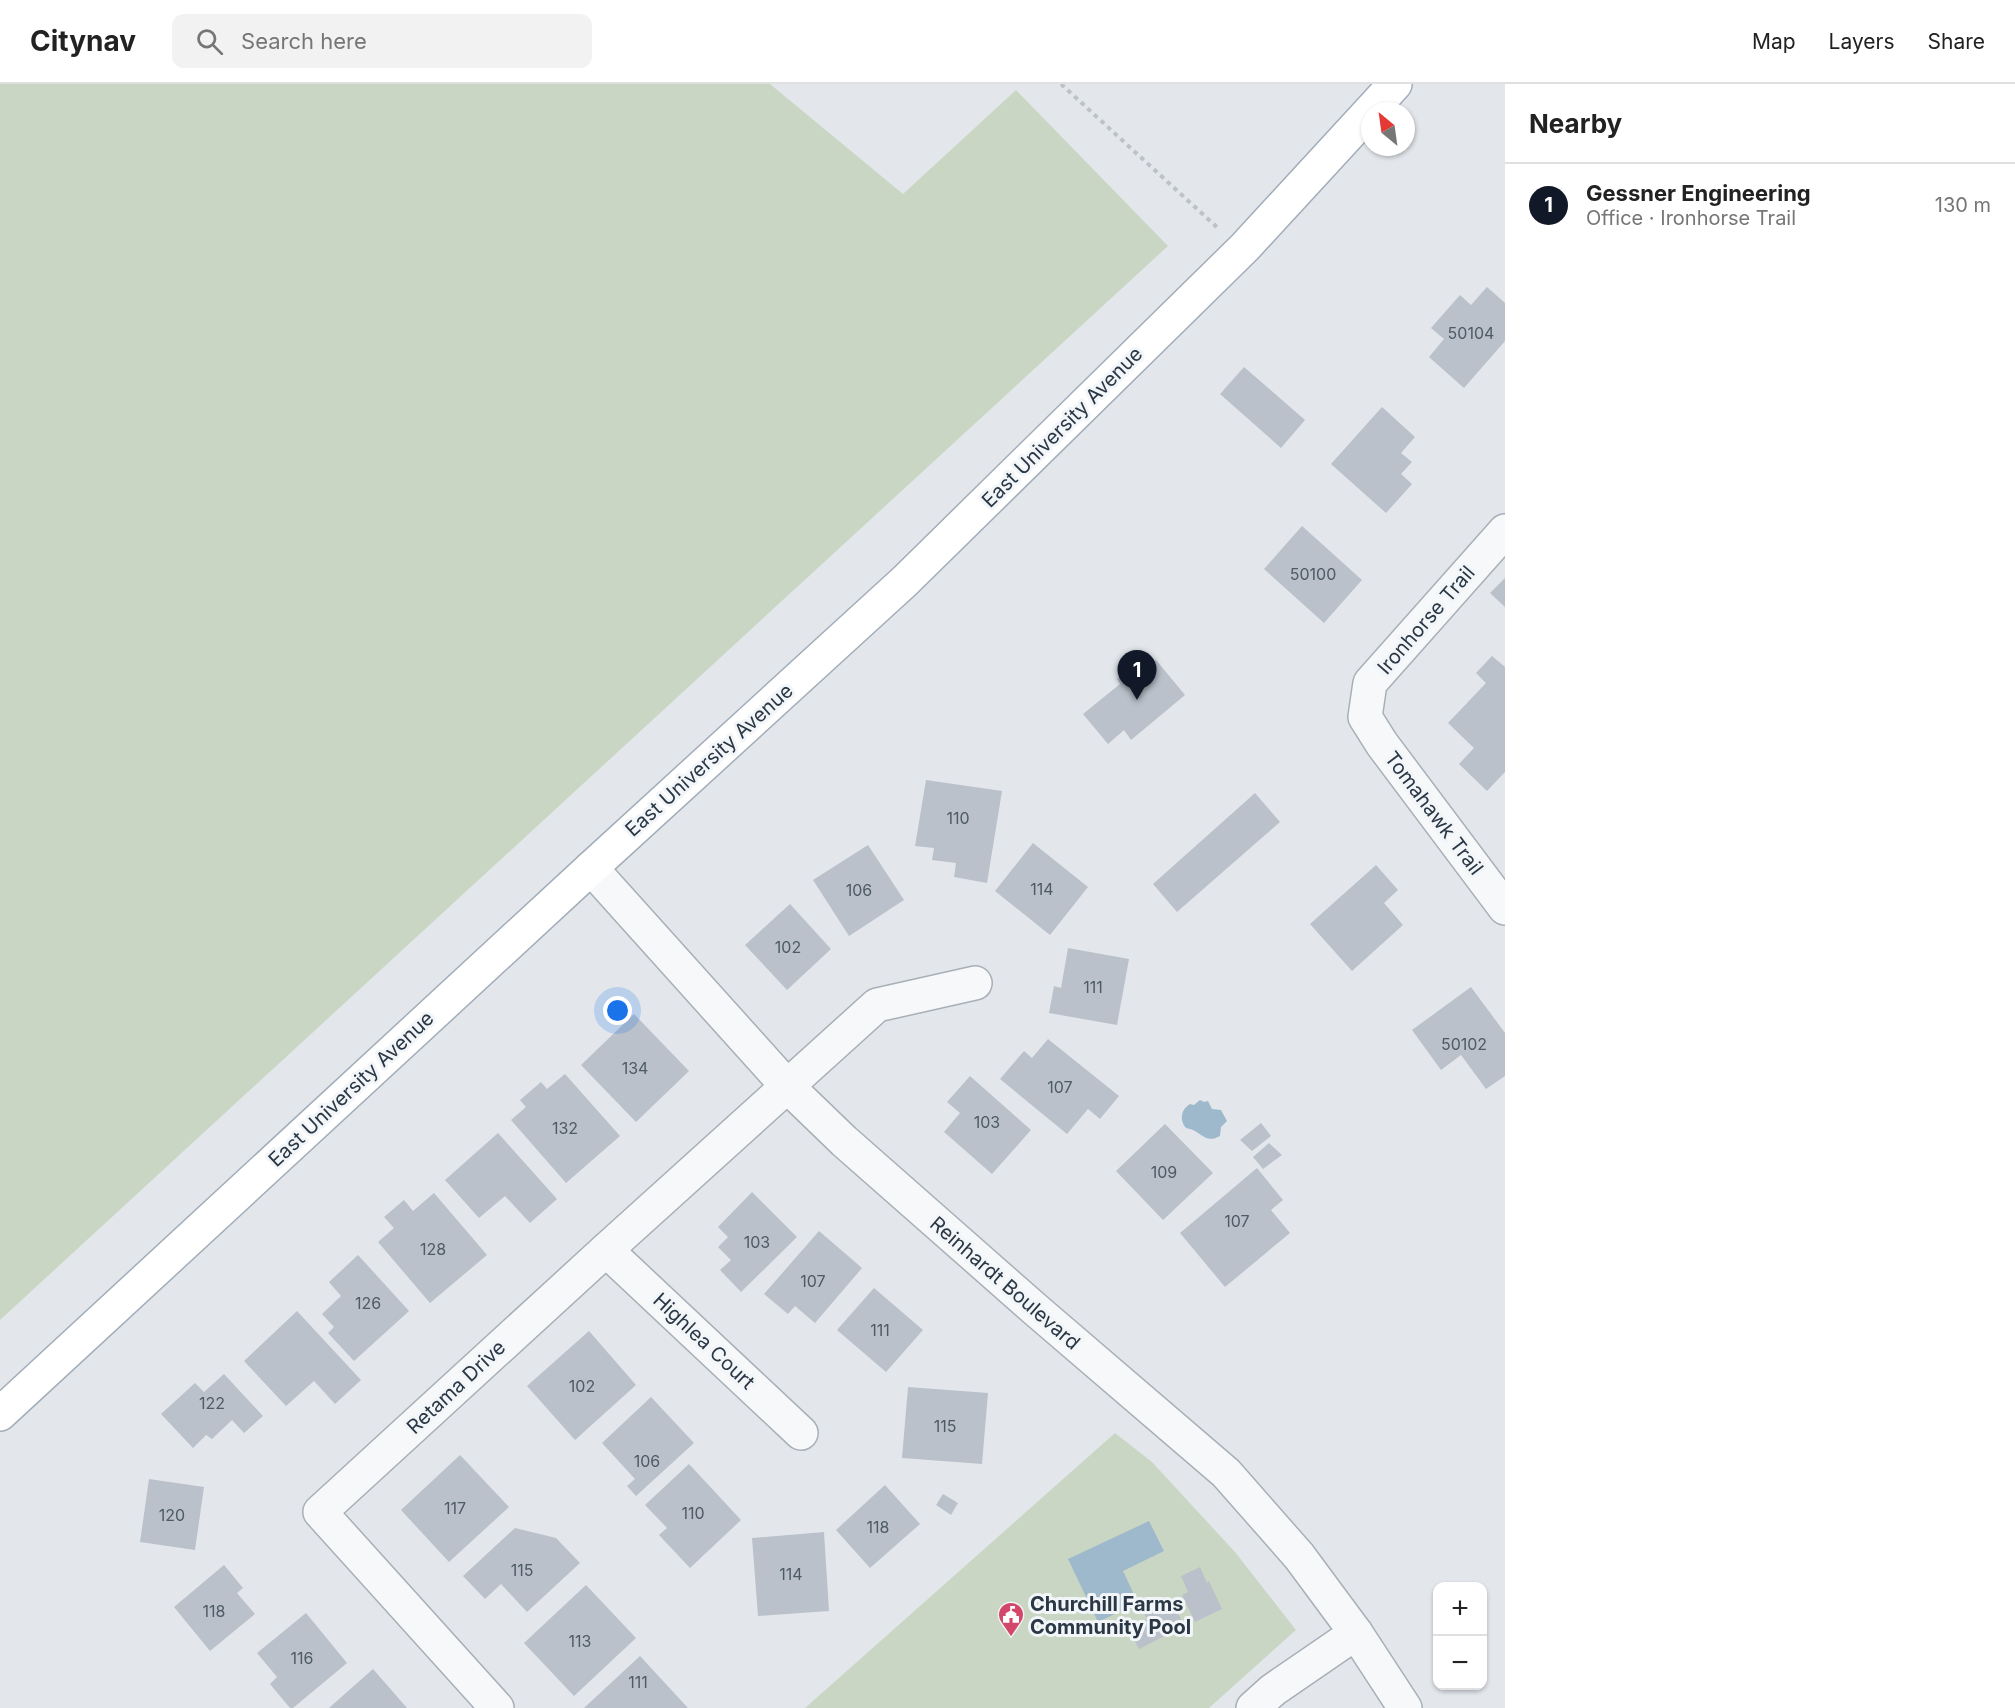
<!DOCTYPE html>
<html lang="en">
<head>
<meta charset="utf-8">
<style>
	:root { --surface:#fff; --page:#f2f2f2; --text:#222; --muted:#767676; --line:#e0e0e0; --accent:#111827 }
	body { margin:0; font-family:Inter,sans-serif; background:var(--page); color:var(--text) }
	.controls { position:absolute; right:18px; bottom:18px; display:grid; overflow:hidden; border-radius:12px; box-shadow:0 2px 4px #0004 }
	.controls button { width:54px; height:54px; display:grid; place-items:center; padding:0; border:0; border-bottom:2px solid var(--line); background:var(--surface); color:var(--text); font:30px sans-serif }
	.compass { position:absolute; left:1361px; top:18px; width:54px; height:54px; border-radius:50%; background:var(--surface); box-shadow:0 2px 4px #0004; rotate:331deg }
	.you { position:absolute; left:618px; top:927px; width:21px; height:21px; margin:-15px; border:4px solid #fff; border-radius:50%; background:#1a73e8; box-shadow:0 0 0 9px #1a73e833 }
	.badge { display:grid; place-items:center; width:39px; height:39px; border-radius:50%; background:var(--accent); color:#fff; font-size:20px; font-weight:700 }
	.pin { position:absolute; translate:-50% -50px; filter:drop-shadow(0 2px 3px #0008) }
	.pin::after { content:''; position:absolute; top:32px; width:21px; height:18px; background:inherit; clip-path:polygon(0 0,100% 0,50% 100%) }
	.list { margin:0; padding:0; list-style:none }
	h2 { display:flex; justify-content:space-between; align-items:center; height:78px; margin:0; padding:0 24px; font-size:26px }
	h2 small { font-size:20px; font-weight:400; color:var(--muted) }
	.list li { display:grid; grid-template-columns:39px 1fr auto; gap:18px; align-items:center; box-sizing:border-box; height:84px; padding:0 24px; border-top:2px solid var(--line) }
	.list b { display:block; font-size:22px; white-space:nowrap }
	.list p { margin:0; font-size:20px; white-space:nowrap; color:var(--muted) }
	.list em { font-size:20px; font-style:normal; color:var(--muted) }
	.icon { flex:none; width:33px; height:33px; fill:none; stroke:currentColor; stroke-width:2; stroke-linecap:round; stroke-linejoin:round }
	.map { position:relative; flex:none; width:1505px; height:1624px; overflow:hidden }
	header { display:flex; align-items:center; gap:36px; box-sizing:border-box; height:84px; padding:0 30px; background:var(--surface); border-bottom:2px solid var(--line) }
	header strong { font-size:28px }
	nav { display:flex; gap:33px; margin-inline-start:auto; font-size:21px }
	.search { width:420px; height:54px; background:var(--page); display:flex; align-items:center; gap:15px; box-sizing:border-box; padding:0 21px; border-radius:12px; color:var(--muted); font-size:22px }
	main { display:flex }
	aside { flex:1; background:var(--surface) }
	.map>svg:first-child { display:block }
	.green { fill:#cad6c4 }
	.water { fill:#9eb9cc }
	.building { fill:#bac1ca }
	.lines { fill:none; stroke-linecap:round; stroke-linejoin:round }
	.street-casing { stroke:#a8afb7; stroke-width:36 }
	.primary-casing { stroke:#a2adb8; stroke-width:36 }
	.path { stroke:#bdc2c7; stroke-width:4; stroke-dasharray:4.5 4.5; stroke-linecap:butt }
	.street { stroke:#f6f8fa; stroke-width:33 }
	.primary { stroke:#fff; stroke-width:33 }
	.labels { text-anchor:middle; stroke-width:6; stroke-linejoin:round; paint-order:stroke }
	.number-label { font-size:16px; fill:#4e5a66 }
	.street-label { font-size:20px; fill:#2a3745; stroke:#f3f6f9 }
	.poi-label { font-size:20px; font-weight:bold; fill:#2a3745; stroke:#f3f6f9; text-anchor:start }
</style>
</head>
<body>
<header>
<strong>Citynav</strong>
<div class="search"><svg class="icon" aria-label="search" viewBox="0 0 24 24"><circle cx="10" cy="10" r="6"/><path d="M15 15l6 6"/></svg>Search here</div>
<nav><a>Map</a><a>Layers</a><a>Share</a></nav>
</header>
<main>
<div class="map">
<svg width="1505" height="1624" viewBox="0 0 1505 1624">
	<rect width="100%" height="100%" fill="#e3e7ec"/>
	<g class="green">
		<polygon points="0,0 770,0 903,110 1016,6 1168,162 0,1236"/>
		<polygon points="1115,1349 1152,1378 1235,1468 1296,1546 1209,1624 805,1624"/>
	</g>
	<g class="water">
		<path d="M1200,1016L1204,1018L1208,1017L1212,1025L1221,1026L1227,1037L1221,1043L1220,1052C1204,1061 1201,1046 1186,1044C1179,1036 1181,1025 1190,1020L1194,1021Z"/>
		<polygon points="1149,1437 1164,1467 1123,1487 1138,1519 1098,1538 1068,1475"/>
	</g>
	<g class="building">
		<polygon points="1487,203 1505,219 1505,257 1464,304 1429,273 1444,255 1431,244 1460,211 1471,221"/>
		<polygon points="1244,283 1305,336 1281,364 1220,310"/>
		<polygon points="1382,323 1415,353 1401,369 1412,378 1401,390 1412,400 1386,429 1331,380"/>
		<polygon points="1302,442 1362,496 1324,539 1264,485"/>
		<polygon points="1505,494 1505,523 1490,509"/>
		<polygon points="1492,572 1505,583 1505,688 1487,707 1459,680 1474,664 1448,639 1486,599 1476,589"/>
		<polygon points="1156,576 1185,611 1131,656 1124,646 1108,660 1083,630 1120,600 1117,595 1136,579 1142,587"/>
		<polygon points="926,696 1002,707 987,799 954,793 956,779 932,776 934,764 915,762"/>
		<polygon points="1255,709 1280,738 1177,828 1153,800"/>
		<polygon points="1033,759 1088,803 1050,851 995,807"/>
		<polygon points="868,761 904,816 849,852 813,796"/>
		<polygon points="1376,781 1398,806 1384,819 1403,841 1352,887 1310,840"/>
		<polygon points="790,820 831,865 787,906 745,861"/>
		<polygon points="1068,864 1129,875 1117,941 1049,929 1054,902 1061,904"/>
		<polygon points="1471,903 1505,949 1505,992 1486,1005 1461,971 1441,986 1412,946"/>
		<polygon points="634,930 689,987 636,1038 581,981"/>
		<polygon points="1048,955 1119,1012 1100,1035 1088,1025 1067,1050 1000,995 1024,967 1032,974"/>
		<polygon points="565,990 620,1052 566,1099 511,1036 526,1023 520,1016 541,998 547,1005"/>
		<polygon points="970,992 1031,1046 992,1090 944,1048 960,1029 947,1018"/>
		<polygon points="1261,1039 1271,1052 1252,1067 1240,1056"/>
		<polygon points="1165,1040 1213,1089 1163,1136 1116,1087"/>
		<polygon points="498,1049 557,1115 530,1139 505,1112 479,1134 445,1096"/>
		<polygon points="1269,1059 1282,1071 1263,1085 1253,1073"/>
		<polygon points="1257,1084 1283,1116 1271,1126 1290,1149 1225,1203 1180,1149"/>
		<polygon points="752,1108 797,1153 741,1208 720,1186 731,1176 718,1163 728,1153 718,1143"/>
		<polygon points="434,1109 487,1171 430,1219 378,1158 394,1144 384,1133 404,1116 413,1127"/>
		<polygon points="819,1147 862,1184 815,1239 795,1222 788,1230 764,1210"/>
		<polygon points="358,1171 409,1227 354,1277 328,1249 334,1243 322,1230 341,1212 329,1198"/>
		<polygon points="874,1204 923,1246 886,1288 837,1246"/>
		<polygon points="297,1227 361,1296 335,1320 314,1297 286,1322 244,1277"/>
		<polygon points="589,1247 636,1301 575,1356 527,1302"/>
		<polygon points="224,1290 263,1332 244,1349 232,1336 212,1355 206,1351 193,1364 161,1330 195,1299 204,1308"/>
		<polygon points="908,1303 988,1309 982,1380 902,1374"/>
		<polygon points="651,1313 694,1359 636,1412 627,1402 635,1395 602,1359"/>
		<polygon points="460,1371 509,1423 449,1478 401,1426"/>
		<polygon points="689,1380 741,1436 690,1484 659,1451 667,1444 645,1421"/>
		<polygon points="149,1395 204,1403 195,1466 140,1458"/>
		<polygon points="885,1401 920,1440 870,1484 836,1446"/>
		<polygon points="943,1410 958,1419 951,1431 936,1421"/>
		<polygon points="515,1444 556,1454 580,1479 527,1528 501,1500 485,1515 463,1492"/>
		<polygon points="824,1448 829,1527 758,1532 752,1454"/>
		<polygon points="224,1481 243,1504 237,1509 255,1530 210,1567 174,1523"/>
		<polygon points="1200,1483 1207,1499 1209,1497 1222,1525 1195,1538 1182,1511 1188,1508 1181,1492"/>
		<polygon points="586,1501 636,1554 574,1612 524,1559"/>
		<polygon points="1171,1515 1184,1542 1139,1565 1128,1544 1147,1535 1144,1529"/>
		<polygon points="306,1529 347,1579 293,1624 290,1624 270,1600 277,1593 257,1569"/>
		<polygon points="640,1572 688,1624 584,1624"/>
		<polygon points="373,1585 407,1624 329,1624"/>
	</g>
	<g class="lines">
		<defs>
			<g id="street">
				<polyline points="1505,447 1370,599 1365,633 1382,660 1505,824"/>
				<polyline points="591,784 787,1002 844,1057 1036,1226 1226,1389 1299,1472 1356,1549 1405,1624"/>
				<polyline points="606,1166 801,1349"/>
				<polyline points="497,1624 320,1428 606,1166 877,921 975,899"/>
				<polyline points="1253,1624 1273,1606 1356,1549"/>
			</g>
			<polyline id="primary" points="0,1330 591,784 905,497 1245,163 1395,0"/>
		</defs>
		<use href="#street" class="street-casing"/>
		<use href="#primary" class="primary-casing"/>
		<polyline class="path" points="1061,0 1220,146"/>
		<use href="#street" class="street"/>
		<use href="#primary" class="primary"/>
	</g>
	<defs>
		<symbol id="civic-pin" viewBox="-11 -11 22 30"><path d="M0 17L-7.5 6A9.5 9.5 0 1 1 7.5 6Z" fill="#d2476a" stroke="#f3f6f9"/><path d="M-.6-6.5H3V-4.5H.6V-3L4-1V1h2V6H-6V1h2V-1L-.6-3ZM-1.2 2.5V6h2.4V2.5Z" fill="#fff"/></symbol>
	</defs>
	<g fill-rule="evenodd">
		<use href="#civic-pin" x="996" y="1516" width="30" height="40"/>
	</g>
	<g class="labels">
		<g class="number-label">
			<text x="1471" y="255">50104</text>
			<text x="1313" y="496">50100</text>
			<text x="958" y="740">110</text>
			<text x="1042" y="811">114</text>
			<text x="859" y="812">106</text>
			<text x="788" y="869">102</text>
			<text x="1093" y="909">111</text>
			<text x="1464" y="966">50102</text>
			<text x="635" y="990">134</text>
			<text x="1060" y="1009">107</text>
			<text x="987" y="1044">103</text>
			<text x="565" y="1050">132</text>
			<text x="1164" y="1094">109</text>
			<text x="1237" y="1143">107</text>
			<text x="757" y="1164">103</text>
			<text x="433" y="1171">128</text>
			<text x="813" y="1203">107</text>
			<text x="368" y="1225">126</text>
			<text x="880" y="1252">111</text>
			<text x="582" y="1308">102</text>
			<text x="212" y="1325">122</text>
			<text x="945" y="1348">115</text>
			<text x="647" y="1383">106</text>
			<text x="455" y="1430">117</text>
			<text x="693" y="1435">110</text>
			<text x="172" y="1437">120</text>
			<text x="878" y="1449">118</text>
			<text x="522" y="1492">115</text>
			<text x="791" y="1496">114</text>
			<text x="214" y="1533">118</text>
			<text x="580" y="1563">113</text>
			<text x="302" y="1580">116</text>
			<text x="638" y="1604">111</text>
		</g>
		<g class="street-label">
			<text transform="translate(1062 343) rotate(-45)" y="7">East University Avenue</text>
			<text transform="translate(1426 536) rotate(-49)" y="7">Ironhorse Trail</text>
			<text transform="translate(709 676) rotate(-42)" y="7">East University Avenue</text>
			<text transform="translate(1434 729) rotate(53)" y="7">Tomahawk Trail</text>
			<text transform="translate(351 1005) rotate(-43)" y="7">East University Avenue</text>
			<text transform="translate(1005 1199) rotate(41)" y="7">Reinhardt Boulevard</text>
			<text transform="translate(704 1257) rotate(43)" y="7">Highlea Court</text>
			<text transform="translate(456 1303) rotate(-43)" y="7">Retama Drive</text>
		</g>
		<g class="poi-label">
			<text x="1030" y="1527">Churchill Farms<tspan x="1030" dy="23">Community Pool</tspan></text>
		</g>
	</g>
</svg>
<div class="controls">
<button>+</button>
<button>−</button>
</div>
<svg class="compass" viewBox="-18 -18 36 36"><path d="M0-13l5 13h-10z" fill="#e53935"/><path d="M0 13l5-13h-10z" fill="#767676"/></svg>
<div class="you"></div>
<div class="pin badge" style="left:1137px;top:616px">1</div>
</div>
<aside>
<h2>Nearby<small></small></h2>
<ul class="list">
<li><span class="badge">1</span><div><b>Gessner Engineering</b><p>Office · Ironhorse Trail</p></div><em>130 m</em></li>
</ul>
</aside>
</main>
</body>
</html>
